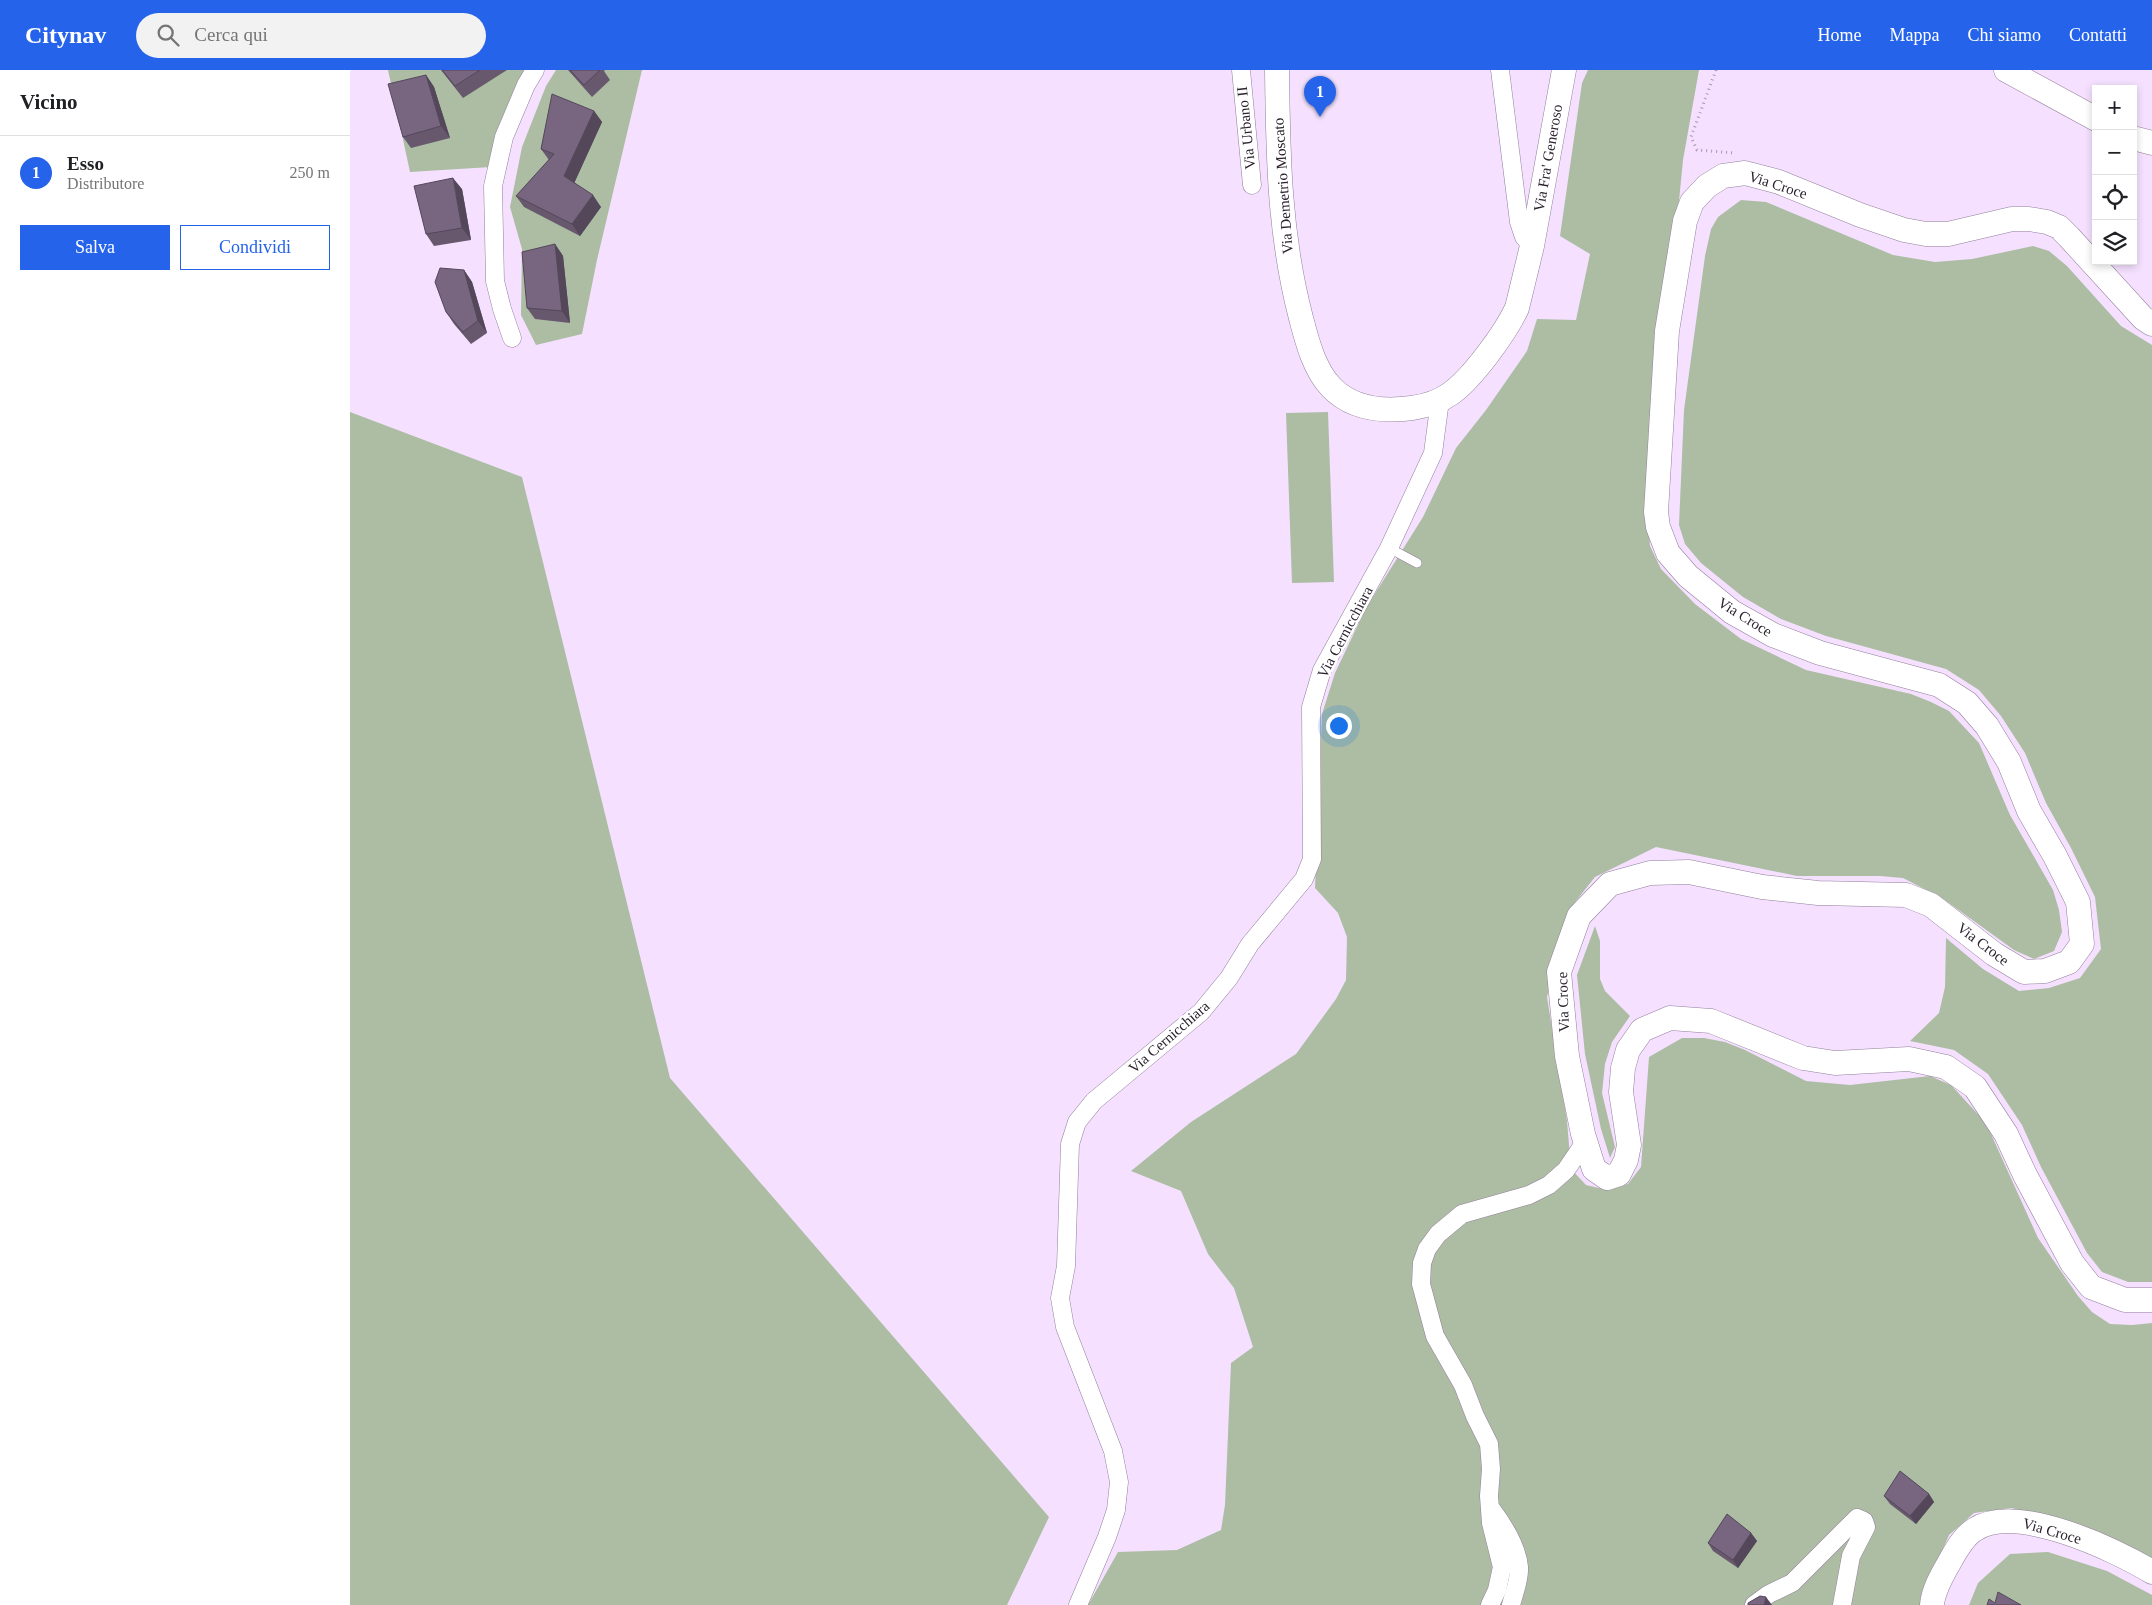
<!DOCTYPE html>
<html lang="it">
<head>
<meta charset="utf-8">
<style>
	:root { --surface:#fff; --page:#f2f2f2; --text:#202124; --muted:#757577; --line:#e0e0e0; --accent:#2563eb }
	body { margin:0; font-family:"Times New Roman",serif; background:var(--page); color:var(--text) }
	.controls { position:absolute; right:15px; top:15px; display:grid; overflow:hidden; border-radius:0px; box-shadow:0 2px 8px #0003 }
	.controls button { width:45px; height:45px; display:grid; place-items:center; padding:0; border:0; border-bottom:1px solid var(--line); background:var(--surface); color:var(--text); font:25px sans-serif }
	.you { position:absolute; left:988px; top:655px; width:18px; height:18px; margin:-12px; border:4px solid #fff; border-radius:50%; background:#1a73e8; box-shadow:0 0 0 8px #1a73e833 }
	.badge { display:grid; place-items:center; width:32px; height:32px; border-radius:50%; background:var(--accent); color:#fff; font-size:16px; font-weight:700 }
	.pin { position:absolute; translate:-50% -41px; filter:drop-shadow(0 1px 2px #0008) }
	.pin::after { content:''; position:absolute; top:26px; width:18px; height:15px; background:inherit; clip-path:polygon(0 0,100% 0,50% 100%) }
	.list { margin:0; padding:0; list-style:none }
	h2 { display:flex; justify-content:space-between; align-items:center; height:65px; margin:0; padding:0 20px; font-size:21px }
	h2 small { font-size:16px; font-weight:400; color:var(--muted) }
	.list li { display:grid; grid-template-columns:32px 1fr auto; gap:15px; align-items:center; box-sizing:border-box; height:75px; padding:0 20px; border-top:1px solid var(--line) }
	.list b { display:block; font-size:19px; white-space:nowrap }
	.list p { margin:0; font-size:16px; white-space:nowrap; color:var(--muted) }
	.list em { font-size:16px; font-style:normal; color:var(--muted) }
	.actions { display:flex; gap:10px; padding:15px 20px }
	.actions a { flex:1; padding:11px 0; border:1px solid var(--accent); border-radius:0px; text-align:center; font-size:18px; color:var(--accent) }
	.actions .main { background:var(--accent); color:#fff }
	.icon { flex:none; width:28px; height:28px; fill:none; stroke:currentColor; stroke-width:2; stroke-linecap:round; stroke-linejoin:round }
	.map { position:relative; flex:none; width:1802px; height:1535px; overflow:hidden }
	header { display:flex; align-items:center; gap:30px; box-sizing:border-box; height:70px; padding:0 25px; background:var(--accent); color:#fff }
	header strong { font-size:24px }
	nav { display:flex; gap:28px; margin-inline-start:auto; font-size:18px }
	.search { width:350px; height:45px; background:var(--page); display:flex; align-items:center; gap:12px; box-sizing:border-box; padding:0 18px; border-radius:28px; color:var(--muted); font-size:19px }
	main { display:flex }
	aside { flex:1; background:var(--surface) }
	.map>svg:first-child { display:block }
	.green { fill:#acbda3 }
	.lines { fill:none; stroke-linecap:round; stroke-linejoin:round }
	.lane-casing { stroke:#927f9a; stroke-width:10 }
	.street-casing { stroke:#927f9a; stroke-width:19 }
	.secondary-casing { stroke:#927f9a; stroke-width:25 }
	.path { stroke:#a697ae; stroke-width:3; stroke-dasharray:1 4; stroke-linecap:butt }
	.lane { stroke:#fff; stroke-width:9 }
	.street { stroke:#fff; stroke-width:18 }
	.secondary { stroke:#fff; stroke-width:24 }
	.wall { fill:#67586e }
	.shaded-wall { fill:#54475a }
	.building { fill:#786680; stroke:#54475a }
	.labels { text-anchor:middle; stroke-width:5; stroke-linejoin:round; paint-order:stroke }
	.street-label { font-size:15px; fill:#2a222d; stroke:#fff }
</style>
</head>
<body>
<header>
<strong>Citynav</strong>
<div class="search"><svg class="icon" aria-label="search" viewBox="0 0 24 24"><circle cx="10" cy="10" r="6"/><path d="M15 15l6 6"/></svg>Cerca qui</div>
<nav><a>Home</a><a>Mappa</a><a>Chi siamo</a><a>Contatti</a></nav>
</header>
<main>
<aside>
<h2>Vicino<small></small></h2>
<ul class="list">
<li><span class="badge">1</span><div><b>Esso</b><p>Distributore</p></div><em>250 m</em></li>
</ul>
<div class="actions"><a class="main">Salva</a><a>Condividi</a></div>
</aside>
<div class="map">
<svg width="1802" height="1535" viewBox="0 0 1802 1535">
	<rect width="100%" height="100%" fill="#f5e1ff"/>
	<g class="green">
		<polygon points="38,0 174,0 163,22 141,97 60,102"/>
		<polygon points="206,0 292,0 247,190 232,264 186,275 171,245 172,179 160,137 172,77 196,16"/>
		<polygon points="1238,0 1349,0 1333,90 1298,448 1300,476 1311,499 1345,534 1391,569 1456,600 1561,624 1581,632 1599,641 1629,673 1660,745 1703,820 1709,840 1712,862 1704,881 1684,889 1664,880 1592,828 1553,808 1530,806 1447,806 1306,777 1245,807 1218,841 1197,927 1217,1051 1221,1099 1236,1115 1257,1120 1278,1114 1291,1097 1299,987 1332,968 1354,968 1375,972 1395,980 1456,1011 1500,1015 1580,1006 1601,1015 1636,1053 1688,1168 1728,1226 1742,1242 1760,1254 1782,1255 1802,1253 1802,1490 1699,1447 1661,1438 1624,1443 1599,1465 1576,1518 1574,1535 738,1535 768,1482 827,1480 871,1460 875,1435 881,1293 903,1277 884,1218 858,1184 831,1121 781,1101 841,1052 946,984 986,929 996,910 997,867 988,843 965,818 972,644 985,603 1016,538 1073,447 1106,378 1136,340 1177,281 1187,249 1226,250 1240,184 1210,166 1232,13"/>
		<polygon points="1391,130 1416,132 1543,185 1585,192 1622,189 1683,176 1699,181 1717,196 1771,256 1802,275 1802,1212 1778,1212 1752,1202 1737,1183 1691,1097 1672,1055 1638,1004 1604,980 1560,971 1589,943 1595,917 1596,868 1633,899 1669,921 1699,918 1730,908 1751,879 1745,827 1721,778 1696,733 1675,683 1651,646 1629,620 1596,599 1476,566 1431,549 1393,527 1351,493 1335,474 1329,455 1334,340 1355,186 1361,159 1368,147"/>
		<polygon points="0,342 172,407 320,1008 699,1447 657,1535 0,1535"/>
		<polygon points="978,342 984,512 942,513 936,343"/>
		<polygon points="1245,856 1250,871 1250,909 1255,921 1280,946 1262,972 1255,994 1252,1023 1265,1077 1260,1088 1251,1059 1235,984 1227,905"/>
		<polygon points="1698,1482 1757,1501 1802,1525 1802,1535 1619,1535 1628,1513 1660,1484"/>
	</g>
	<g class="lines">
		<defs>
			<polyline id="lane" points="1039,478 1067,493"/>
			<g id="street">
				<polyline points="891,0 902,115"/>
				<polyline points="1150,0 1169,152 1174,167 1182,176"/>
				<polyline points="162,268 152,239 145,211 143,116 154,67 176,15 185,0"/>
				<path d="M1142,1440C1154,1456 1167,1476 1169,1497C1170,1509 1164,1523 1161,1535"/>
				<polyline points="728,1535 757,1467 766,1440 769,1412 763,1381 715,1257 710,1228 716,1196 720,1074 727,1052 744,1031 851,942 879,908 900,874 954,809 962,789 961,637 972,600 1039,478 1083,383 1090,330"/>
				<polyline points="1140,1535 1147,1520 1152,1497 1141,1453 1139,1426 1141,1399 1139,1374 1125,1346 1113,1315 1085,1266 1071,1214 1072,1193 1077,1179 1088,1164 1112,1144 1179,1125 1199,1115 1216,1100 1235,1072"/>
				<polyline points="1404,1535 1419,1524 1442,1513 1507,1448 1514,1451 1516,1457 1501,1486 1492,1535"/>
			</g>
			<g id="secondary">
				<path d="M927,0C928,86 929,164 951,248C957,271 964,299 981,317C1002,339 1033,342 1062,338C1075,336 1089,332 1100,324C1122,309 1156,262 1167,238L1182,176L1214,0"/>
				<polyline points="1656,0 1746,49"/>
				<polyline points="1783,68 1802,73"/>
				<polyline points="1802,254 1793,248 1719,167 1709,157 1697,152 1679,149 1662,149 1598,164 1576,164 1554,160 1510,145 1429,112 1395,103 1373,106 1357,116 1342,132 1335,151 1317,261 1306,442 1308,457 1318,483 1338,506 1382,542 1423,565 1470,583 1589,615 1617,633 1637,656 1659,692 1679,741 1705,786 1728,832 1732,874 1719,892 1695,901 1674,902 1644,884 1581,835 1556,825 1468,823 1412,817 1339,802 1300,803 1260,814 1229,846 1209,902 1217,986 1233,1064 1244,1099 1257,1108 1269,1104 1276,1090 1279,1075 1271,1022 1273,998 1278,980 1292,960 1320,948 1361,951 1453,988 1485,993 1559,989 1596,997 1625,1017 1656,1064 1675,1105 1722,1193 1741,1217 1775,1230 1802,1230"/>
				<path d="M1582,1535C1583,1521 1592,1505 1599,1493C1605,1482 1613,1467 1624,1460C1665,1432 1764,1479 1802,1502"/>
			</g>
		</defs>
		<use href="#lane" class="lane-casing"/>
		<use href="#street" class="street-casing"/>
		<use href="#secondary" class="secondary-casing"/>
		<polyline class="path" points="1366,0 1341,67 1347,80 1385,83"/>
		<use href="#lane" class="lane"/>
		<use href="#street" class="street"/>
		<use href="#secondary" class="secondary"/>
	</g>
	<g class="wall">
		<polygon points="91,0 157,0 113,28"/>
		<polygon points="218,0 255,0 254,1 260,10 242,27"/>
		<polygon points="76,5 84,17 100,68 61,78 53,67"/>
		<polygon points="244,41 252,52 224,113 251,137 230,166 174,137 166,126 199,90 191,79"/>
		<polygon points="112,119 121,170 84,176 76,164"/>
		<polygon points="205,174 213,186 220,253 185,249 177,238"/>
		<polygon points="114,200 122,212 137,263 121,274 104,254 96,242"/>
		<polygon points="1579,1424 1584,1432 1566,1454 1540,1434 1534,1426"/>
		<polygon points="1401,1463 1407,1471 1388,1498 1363,1481 1358,1473"/>
	</g>
	<g class="shaded-wall">
		<polygon points="76,5 84,17 100,68 91,56"/>
		<polygon points="244,41 252,52 222,118 214,106"/>
		<polygon points="103,108 112,119 121,170 112,158"/>
		<polygon points="243,125 251,137 230,166 222,154"/>
		<polygon points="205,174 213,186 220,253 212,241"/>
		<polygon points="114,200 122,212 137,263 128,251"/>
		<polygon points="1579,1424 1584,1432 1566,1454 1560,1446"/>
		<polygon points="1401,1463 1407,1471 1388,1498 1383,1490"/>
		<polygon points="1416,1527 1422,1535 1414,1535"/>
	</g>
	<g class="building">
		<polygon points="92,0 130,0 105,16"/>
		<polygon points="220,0 250,0 234,15"/>
		<polygon points="76,5 91,56 53,67 38,14"/>
		<polygon points="202,24 244,41 214,106 243,125 222,154 166,126 204,84 191,79"/>
		<polygon points="103,108 112,158 76,164 64,116"/>
		<polygon points="205,174 212,241 177,238 172,182"/>
		<polygon points="90,198 114,200 128,251 113,262 96,242 85,212"/>
		<polygon points="1550,1401 1579,1424 1560,1446 1534,1426"/>
		<polygon points="1377,1444 1401,1463 1383,1490 1358,1473"/>
		<polygon points="1648,1522 1671,1535 1637,1535 1639,1529 1645,1533"/>
		<polygon points="1410,1526 1416,1527 1414,1535 1415,1535 1398,1535 1398,1533"/>
	</g>
	<g class="labels">
		<g class="street-label">
			<text transform="translate(896 58) rotate(-96)" y="5">Via Urbano II</text>
			<text transform="translate(1198 88) rotate(-80)" y="5">Via Fra' Generoso</text>
			<text transform="translate(1428 115) rotate(18)" y="5">Via Croce</text>
			<text transform="translate(933 116) rotate(-94)" y="5">Via Demetrio Moscato</text>
			<text transform="translate(1395 547) rotate(32)" y="5">Via Croce</text>
			<text transform="translate(995 562) rotate(-62)" y="5">Via Cernicchiara</text>
			<text transform="translate(1633 874) rotate(37)" y="5">Via Croce</text>
			<text transform="translate(1213 932) rotate(-92)" y="5">Via Croce</text>
			<text transform="translate(819 967) rotate(-41)" y="5">Via Cernicchiara</text>
			<text transform="translate(1702 1461) rotate(16)" y="5">Via Croce</text>
		</g>
	</g>
</svg>
<div class="controls">
<button>+</button>
<button>−</button>
<button><svg class="icon" aria-label="locate" viewBox="0 0 24 24"><circle cx="12" cy="12" r="6"/><path d="M12 2v4M12 18v4M2 12h4M18 12h4"/></svg></button>
<button><svg class="icon" aria-label="layers" viewBox="0 0 24 24"><path d="M12 4l9 5-9 5-9-5zM3 14l9 5 9-5"/></svg></button>
</div>
<div class="you"></div>
<div class="pin badge" style="left:970px;top:47px">1</div>
</div>
</main>
</body>
</html>
